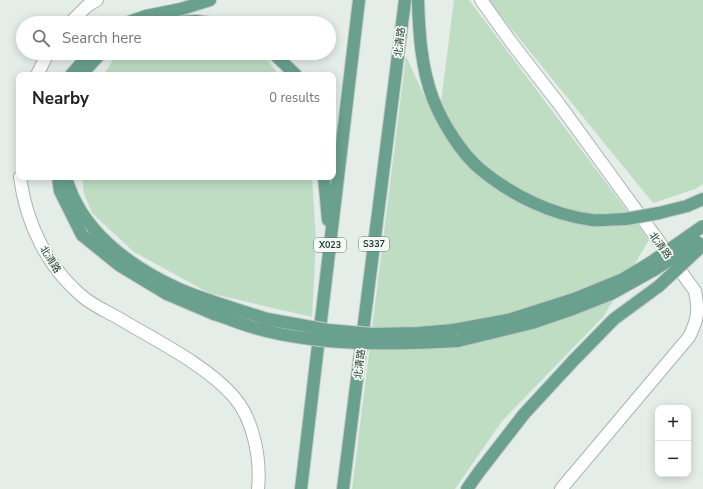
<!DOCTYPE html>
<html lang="en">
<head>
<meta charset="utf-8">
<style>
	:root { --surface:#fff; --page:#f6f6f6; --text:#202124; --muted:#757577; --line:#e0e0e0 }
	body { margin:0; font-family:"Nunito Sans","Noto Sans SC",sans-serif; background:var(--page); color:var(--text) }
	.controls { position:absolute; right:12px; bottom:12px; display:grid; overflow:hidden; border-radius:8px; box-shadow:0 2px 10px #0003 }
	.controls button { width:36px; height:36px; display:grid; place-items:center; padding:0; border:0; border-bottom:1px solid var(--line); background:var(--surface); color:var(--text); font:20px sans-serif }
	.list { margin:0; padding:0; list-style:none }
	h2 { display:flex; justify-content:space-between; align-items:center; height:52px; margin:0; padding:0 16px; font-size:17px }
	h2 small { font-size:13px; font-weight:400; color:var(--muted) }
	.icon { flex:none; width:22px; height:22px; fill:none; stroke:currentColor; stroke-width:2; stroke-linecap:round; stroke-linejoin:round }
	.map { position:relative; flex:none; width:703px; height:489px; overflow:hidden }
	.search { position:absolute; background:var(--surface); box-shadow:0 2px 10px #0003; left:16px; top:16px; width:320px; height:44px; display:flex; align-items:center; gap:10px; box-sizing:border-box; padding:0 14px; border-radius:22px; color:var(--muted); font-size:15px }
	.panel { position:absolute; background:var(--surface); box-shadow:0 2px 10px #0003; left:16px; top:72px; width:320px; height:108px; border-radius:8px }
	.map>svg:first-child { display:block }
	.green { fill:#beddc3 }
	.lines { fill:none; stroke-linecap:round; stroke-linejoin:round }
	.minor-casing { stroke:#a7b5af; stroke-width:14 }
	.major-casing { stroke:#c2c9c6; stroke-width:14 }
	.minor { stroke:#fff; stroke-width:12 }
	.major { stroke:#6aa08e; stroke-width:12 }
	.major-bridge-casing { stroke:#c2c9c6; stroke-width:14; stroke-linecap:butt }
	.major-bridge { stroke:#6aa08e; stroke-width:12 }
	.labels { text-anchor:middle; stroke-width:3.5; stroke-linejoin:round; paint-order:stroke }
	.shield { fill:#f4f9f6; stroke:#62766f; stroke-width:1 }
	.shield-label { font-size:9px; font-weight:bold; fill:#243e35 }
	.street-label { font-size:10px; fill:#243e35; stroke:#f4f9f6 }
</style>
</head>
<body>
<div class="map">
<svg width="703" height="489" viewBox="0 0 703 489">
	<rect width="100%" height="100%" fill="#e4ede8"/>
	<g class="green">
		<polygon points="454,0 469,0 649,240 604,316 502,421 455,489 352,489 406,56 438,126"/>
		<polygon points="488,0 703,0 703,184 695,189 653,203"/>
		<polygon points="126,53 255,53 268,61 279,75 104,75 112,61"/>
		<polygon points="82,177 312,177 316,241 312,317 209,293 134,252 92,213 84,194"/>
	</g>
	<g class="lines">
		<defs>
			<g id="minor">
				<path d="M481,0L511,42L559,104L695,291C699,311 698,319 689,337L561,489"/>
				<polyline points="70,23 87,6 97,0"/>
				<polyline points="37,75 48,53"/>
				<path d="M20,177C26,223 47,267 83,297C94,306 108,312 120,319C155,340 208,366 234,397C254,420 261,460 258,489"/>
			</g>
			<g id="major">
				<path d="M418,0C419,33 421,67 433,99C442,122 461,153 480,169C511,195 552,215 592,220C603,221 615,219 626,219"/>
				<polyline points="126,23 146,16 181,9 210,0"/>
				<polyline points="160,23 196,21 210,23"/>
				<polyline points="273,53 296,75"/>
				<polyline points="71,75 84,60"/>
				<polyline points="81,75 101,53"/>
				<polyline points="58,177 60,191 82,235 119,265 167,294 214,314"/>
				<path d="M66,177C80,230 129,266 177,288C190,294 203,298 217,303"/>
				<polyline points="324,177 328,220"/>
				<polyline points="659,213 687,206 703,199"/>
				<polyline points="453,330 508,320 574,299 623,279 650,263"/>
				<polyline points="458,341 532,323 573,309 611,294 654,270"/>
				<polyline points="301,489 359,0"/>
				<polyline points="343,489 405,0"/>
				<polyline points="467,489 479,472 524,414 573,361 614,319 659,286"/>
			</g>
		</defs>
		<use href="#minor" class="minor-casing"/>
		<use href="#major" class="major-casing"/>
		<use href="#minor" class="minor"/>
		<use href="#major" class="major"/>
		<defs>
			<g id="major-bridge">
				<polyline points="626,219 659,213"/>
				<polyline points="650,263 703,226"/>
				<polyline points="654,270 698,242"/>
				<polyline points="659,286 703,245"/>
				<polyline points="217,303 267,319 328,330 373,334 418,333 453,330"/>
				<path d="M214,314C227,318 241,324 255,328C320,346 391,345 458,341"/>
			</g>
		</defs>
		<use href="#major-bridge" class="major-bridge-casing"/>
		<use href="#major-bridge" class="major-bridge"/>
	</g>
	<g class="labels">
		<g class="shield">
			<rect x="359" y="237" width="30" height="14" rx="3"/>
			<rect x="314" y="238" width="32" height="14" rx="3"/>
		</g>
		<g class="shield-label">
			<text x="374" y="247">S337</text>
			<text x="330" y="248">X023</text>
		</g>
		<g class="street-label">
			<text transform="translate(399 42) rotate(-83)" y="4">北清路</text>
			<text transform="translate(661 245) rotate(54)" y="4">北清路</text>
			<text transform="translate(51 259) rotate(58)" y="4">北清路</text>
			<text transform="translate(359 364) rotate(-83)" y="4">北清路</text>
		</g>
	</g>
</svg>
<div class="controls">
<button>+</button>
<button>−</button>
</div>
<div class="search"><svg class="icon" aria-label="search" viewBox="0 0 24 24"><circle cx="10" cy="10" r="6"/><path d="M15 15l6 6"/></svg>Search here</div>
<section class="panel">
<h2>Nearby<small>0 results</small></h2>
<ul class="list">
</ul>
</section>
</div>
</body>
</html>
